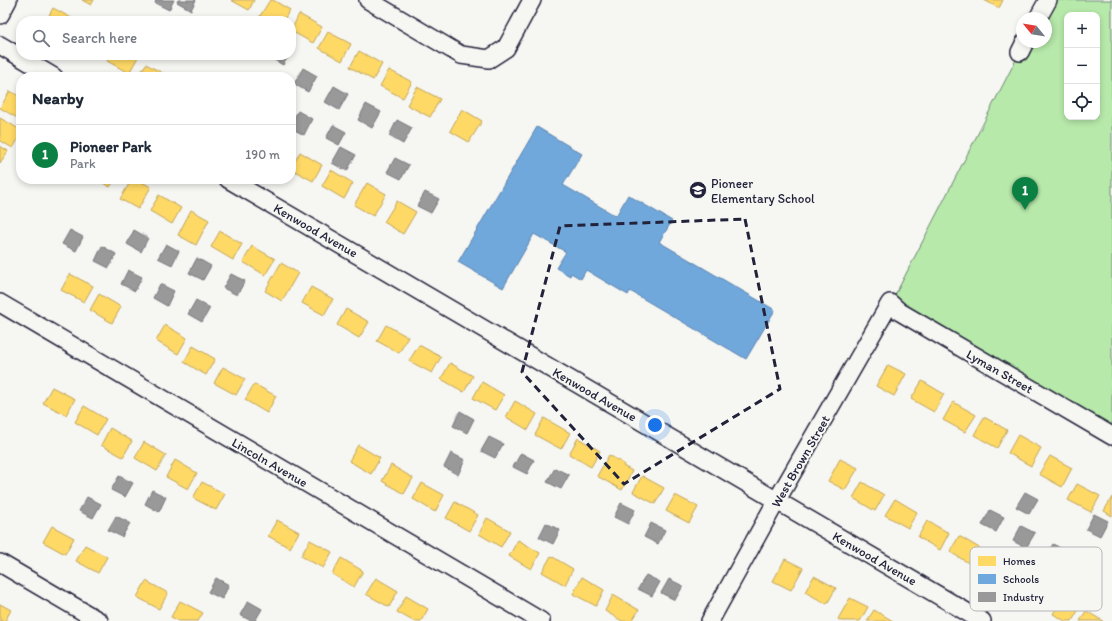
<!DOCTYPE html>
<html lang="en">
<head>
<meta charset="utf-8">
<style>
	:root { --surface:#fff; --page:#f6f6f7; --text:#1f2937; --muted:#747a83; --line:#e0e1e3; --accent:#0b8043 }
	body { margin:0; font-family:Itim,sans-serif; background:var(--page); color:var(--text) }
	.controls { position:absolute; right:12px; top:12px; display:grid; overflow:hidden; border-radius:8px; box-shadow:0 2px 6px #0003 }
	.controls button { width:36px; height:36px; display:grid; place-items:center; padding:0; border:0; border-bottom:1px solid var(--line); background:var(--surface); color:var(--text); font:20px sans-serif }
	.compass { position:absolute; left:1016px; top:12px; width:36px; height:36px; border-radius:50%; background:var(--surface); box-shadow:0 2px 6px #0003; rotate:300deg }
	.you { position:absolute; left:655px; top:425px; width:14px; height:14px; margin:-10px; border:3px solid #fff; border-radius:50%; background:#1a73e8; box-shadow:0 0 0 6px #1a73e833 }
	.badge { display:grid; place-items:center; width:26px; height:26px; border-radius:50%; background:var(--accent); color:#fff; font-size:13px; font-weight:700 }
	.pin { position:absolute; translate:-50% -33px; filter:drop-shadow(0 1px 2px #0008) }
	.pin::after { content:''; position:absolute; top:21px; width:14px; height:12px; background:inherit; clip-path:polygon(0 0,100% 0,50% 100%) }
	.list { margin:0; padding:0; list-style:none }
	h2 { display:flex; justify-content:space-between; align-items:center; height:52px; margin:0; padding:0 16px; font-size:17px }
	h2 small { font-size:13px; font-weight:400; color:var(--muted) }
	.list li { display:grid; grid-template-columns:26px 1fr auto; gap:12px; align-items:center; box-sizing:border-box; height:60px; padding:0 16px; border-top:1px solid var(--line) }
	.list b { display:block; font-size:15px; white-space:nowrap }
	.list p { margin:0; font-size:13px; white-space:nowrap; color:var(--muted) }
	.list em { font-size:13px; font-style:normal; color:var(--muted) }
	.icon { flex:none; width:22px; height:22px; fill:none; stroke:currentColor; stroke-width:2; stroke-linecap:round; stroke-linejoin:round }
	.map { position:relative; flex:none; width:1112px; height:621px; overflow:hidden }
	.search { position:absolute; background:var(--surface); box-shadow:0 2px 6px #0003; left:16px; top:16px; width:280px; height:44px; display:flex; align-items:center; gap:10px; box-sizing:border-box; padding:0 14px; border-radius:16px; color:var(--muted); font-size:15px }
	.panel { position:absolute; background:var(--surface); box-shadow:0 2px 6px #0003; left:16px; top:72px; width:280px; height:112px; border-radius:16px }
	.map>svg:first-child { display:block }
	.green { fill:#b7e9aa; stroke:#6c8672; fill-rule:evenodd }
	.homes { fill:#ffd966; stroke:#bda259 }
	.schools { fill:#6fa8dc; stroke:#5880ac }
	.industry { fill:#999; stroke:#75757d }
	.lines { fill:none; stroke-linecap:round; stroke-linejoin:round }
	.minor-casing { stroke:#22223b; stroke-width:20 }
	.minor { stroke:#f6f6f2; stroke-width:17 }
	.marked { fill:none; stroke:#22223b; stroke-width:3; stroke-dasharray:8 5; stroke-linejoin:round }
	.labels { text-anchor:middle; stroke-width:4; stroke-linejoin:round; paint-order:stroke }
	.poi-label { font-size:13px; fill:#22223b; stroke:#f6f6f2; text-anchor:start }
	.street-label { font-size:13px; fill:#22223b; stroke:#f6f6f2 }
	.key { fill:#f6f6f2; stroke:#b6b6bb; stroke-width:1 }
	.key-label { font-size:11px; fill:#22223b }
</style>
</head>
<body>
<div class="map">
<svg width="1112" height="621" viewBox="0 0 1112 621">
	<rect width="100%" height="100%" fill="#f6f6f2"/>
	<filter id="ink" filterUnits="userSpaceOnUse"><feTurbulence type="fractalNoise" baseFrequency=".025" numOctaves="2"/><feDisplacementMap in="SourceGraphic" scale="8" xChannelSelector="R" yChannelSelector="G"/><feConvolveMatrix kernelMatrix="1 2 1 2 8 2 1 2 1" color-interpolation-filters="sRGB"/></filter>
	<g filter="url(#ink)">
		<path class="green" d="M1048,0H1112V436L891,303L1025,42H1046V18ZM1067,15H1097V117H1067Z"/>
		<g class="homes">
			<polygon points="82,0 94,0 91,5"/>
			<polygon points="231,0 254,0 249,10"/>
			<polygon points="270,0 273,0 290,10 283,21 257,21"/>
			<polygon points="984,0 1003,0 999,8"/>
			<polygon points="53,8 77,21 46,21"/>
			<polygon points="299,14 322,27 313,43 291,31"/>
			<polygon points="328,32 351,44 342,61 319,48"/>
			<polygon points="359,51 382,64 373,80 350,67"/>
			<polygon points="110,55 134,55 138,57 129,73 107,61"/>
			<polygon points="146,64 168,76 168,77 138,77"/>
			<polygon points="389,70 412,82 403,98 380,86"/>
			<polygon points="417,87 440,99 430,117 407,105"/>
			<polygon points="10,91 21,97 21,120 0,108"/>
			<polygon points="462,109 482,121 469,142 450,131"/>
			<polygon points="0,118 21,130 21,134 13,148 0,141"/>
			<polygon points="0,146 8,151 0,163"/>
			<polygon points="300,152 322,165 313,181 291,169"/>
			<polygon points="331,170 353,183 344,199 322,186"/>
			<polygon points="96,179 115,179 110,187"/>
			<polygon points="132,179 136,179 151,187 138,209 120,199"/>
			<polygon points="367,183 386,194 373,216 354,205"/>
			<polygon points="159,195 181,208 172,224 150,211"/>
			<polygon points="397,201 416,212 403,234 384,222"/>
			<polygon points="191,210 209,220 196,245 178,235"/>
			<polygon points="220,231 242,244 233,260 211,247"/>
			<polygon points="252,246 275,259 265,275 243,262"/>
			<polygon points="281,263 298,273 282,301 265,291"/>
			<polygon points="70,274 93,286 84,302 61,290"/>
			<polygon points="311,287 333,299 324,315 302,303"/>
			<polygon points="99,294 121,307 112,323 90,310"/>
			<polygon points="346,309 369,322 359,338 337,325"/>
			<polygon points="165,325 187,338 178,354 156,341"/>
			<polygon points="386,325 408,337 399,353 377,341"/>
			<polygon points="419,345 441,357 432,373 409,361"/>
			<polygon points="193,346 215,359 206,375 184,362"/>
			<polygon points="450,363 473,376 464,392 441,379"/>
			<polygon points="888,365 906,374 894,396 876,386"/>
			<polygon points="223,367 245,379 236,395 214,383"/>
			<polygon points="922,381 944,394 934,412 911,399"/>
			<polygon points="482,382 504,395 495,410 473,398"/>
			<polygon points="254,384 276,396 267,413 245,400"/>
			<polygon points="52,387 75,399 66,415 43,403"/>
			<polygon points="515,401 537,414 528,430 506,417"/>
			<polygon points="953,402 976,415 965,432 943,420"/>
			<polygon points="84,406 106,419 97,435 75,422"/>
			<polygon points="984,417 1007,430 997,448 974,435"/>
			<polygon points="544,418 570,433 561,449 535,435"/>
			<polygon points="110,428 132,441 123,457 101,445"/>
			<polygon points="1018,435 1041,448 1031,466 1008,453"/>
			<polygon points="578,438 600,451 591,467 569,454"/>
			<polygon points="144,442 166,455 157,471 135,458"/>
			<polygon points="358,445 380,458 371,474 349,461"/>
			<polygon points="609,455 624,464 623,466 632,471 622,490 597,476"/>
			<polygon points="1050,456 1072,468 1062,487 1039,474"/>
			<polygon points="840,459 858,468 845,490 828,481"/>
			<polygon points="175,460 197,473 188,489 166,477"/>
			<polygon points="391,465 413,478 404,494 382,481"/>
			<polygon points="642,476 664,488 655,504 633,492"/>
			<polygon points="202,482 225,494 216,510 193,498"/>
			<polygon points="862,482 884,495 875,511 853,498"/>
			<polygon points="422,483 444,495 435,512 413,499"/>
			<polygon points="1077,484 1100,496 1091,512 1068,500"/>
			<polygon points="675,495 698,507 689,523 666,511"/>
			<polygon points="1112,497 1112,516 1104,511"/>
			<polygon points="895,499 917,512 908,528 885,515"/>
			<polygon points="455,502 478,515 469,531 446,518"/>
			<polygon points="487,518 510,531 501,547 479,534"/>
			<polygon points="277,520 299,532 290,548 268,536"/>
			<polygon points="927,521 949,533 940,550 918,537"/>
			<polygon points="52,526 74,538 65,554 43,542"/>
			<polygon points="959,536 981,549 972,565 950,552"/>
			<polygon points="310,540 332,552 323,568 301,556"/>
			<polygon points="518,540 540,553 531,569 509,556"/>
			<polygon points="85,545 107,557 98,573 76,561"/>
			<polygon points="551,556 573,569 565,585 542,572"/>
			<polygon points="341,558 363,571 354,587 332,574"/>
			<polygon points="785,559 803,568 791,590 773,581"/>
			<polygon points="814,576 836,588 827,604 805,592"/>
			<polygon points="582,577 604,590 596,606 573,594"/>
			<polygon points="376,578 398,591 389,607 366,594"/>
			<polygon points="146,581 168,593 159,609 137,597"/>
			<polygon points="1065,593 1083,602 1072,621 1065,621 1053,614"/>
			<polygon points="613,595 639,610 632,621 622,621 605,611"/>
			<polygon points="406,596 428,609 421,621 413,621 397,612"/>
			<polygon points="850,598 868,607 860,621 841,621 838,619"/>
			<polygon points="180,601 203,613 198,621 179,621 171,617"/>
			<polygon points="0,604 11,610 5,621 0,621"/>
			<polygon points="874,610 893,621 867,621"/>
			<polygon points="1086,611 1103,621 1080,621"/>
		</g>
		<polygon class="schools" points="537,127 582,154 563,185 616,216 628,195 672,221 659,242 775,310 746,359 630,291 628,295 586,270 581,279 571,273 570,276 556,268 566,252 534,234 503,288 458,262"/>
		<g class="industry">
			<polygon points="156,0 174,0 169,10 155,3"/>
			<polygon points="178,0 196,0 191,10 177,2"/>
			<polygon points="210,16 220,21 207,21"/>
			<polygon points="270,55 289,55 283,65 269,57"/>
			<polygon points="303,68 317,76 308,92 294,84"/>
			<polygon points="334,86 348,94 339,110 325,102"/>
			<polygon points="366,104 381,112 372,128 358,120"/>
			<polygon points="298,111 312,119 304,135 291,128 291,123"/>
			<polygon points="397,120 412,128 403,144 389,136"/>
			<polygon points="333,125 346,132 339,145 326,138"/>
			<polygon points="341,147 356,155 347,171 332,163"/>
			<polygon points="395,158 409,165 401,179 387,172"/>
			<polygon points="425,192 439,199 431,213 417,206"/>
			<polygon points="70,230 83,237 76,251 62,244"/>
			<polygon points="134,230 148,238 141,252 127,244"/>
			<polygon points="166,244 179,251 172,265 158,258"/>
			<polygon points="102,246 116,254 109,268 95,261"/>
			<polygon points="197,258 211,266 203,280 189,273"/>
			<polygon points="128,270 142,277 135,291 121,284"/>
			<polygon points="231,274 245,281 237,295 223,288"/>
			<polygon points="160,284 174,291 167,306 153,298"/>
			<polygon points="196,300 210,308 202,322 188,314"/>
			<polygon points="460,411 474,419 467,433 453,426"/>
			<polygon points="489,437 503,444 495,458 481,451"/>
			<polygon points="451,453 465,460 458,475 444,467"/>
			<polygon points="521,453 534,460 527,474 513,467"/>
			<polygon points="555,468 569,475 561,489 547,482"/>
			<polygon points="119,476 133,483 125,497 111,490"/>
			<polygon points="152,490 166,497 159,512 145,504"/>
			<polygon points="1025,492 1038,499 1029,514 1016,507"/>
			<polygon points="87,497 101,504 93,518 79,511"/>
			<polygon points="621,503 635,510 628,524 614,517"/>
			<polygon points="990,510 1004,517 996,532 982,525"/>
			<polygon points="1094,514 1108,521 1100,536 1086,529"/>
			<polygon points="116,516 130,523 122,537 108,530"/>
			<polygon points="546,523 560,530 553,544 539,537"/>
			<polygon points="651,523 665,530 658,544 644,537"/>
			<polygon points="1021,526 1035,533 1026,548 1013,541"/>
			<polygon points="1053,544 1066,551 1058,566 1044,559"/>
			<polygon points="646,575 660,582 652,596 638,589"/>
			<polygon points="216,578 229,585 222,599 208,592"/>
			<polygon points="669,579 683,586 675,600 661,593"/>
			<polygon points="248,601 262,609 255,621 251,621 240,615"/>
		</g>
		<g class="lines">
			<defs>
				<g id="minor">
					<polyline points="368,0 461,55 489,59 506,48 532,0"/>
					<polyline points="0,15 8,0"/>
					<polyline points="1038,18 1048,0"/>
					<polyline points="0,45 54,77"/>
					<polyline points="1020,52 1025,42"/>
					<polyline points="228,179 982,621"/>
					<polyline points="0,303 541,621"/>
					<polyline points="0,563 99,621"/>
					<polyline points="710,621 777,500 890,303 900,312 1112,436"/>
				</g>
			</defs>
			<use href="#minor" class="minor-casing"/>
			<use href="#minor" class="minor"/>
		</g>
	</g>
	<path class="marked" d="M745,219L780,389L624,484L522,372L560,226Z"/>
	<defs>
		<symbol id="school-disc" viewBox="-11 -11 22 22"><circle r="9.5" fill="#22223b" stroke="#f6f6f2"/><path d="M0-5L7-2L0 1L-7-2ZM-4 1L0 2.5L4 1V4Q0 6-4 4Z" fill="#fff"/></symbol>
	</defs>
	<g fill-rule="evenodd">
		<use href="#school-disc" x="688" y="180" width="20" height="20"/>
	</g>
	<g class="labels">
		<g class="poi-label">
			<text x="711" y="188">Pioneer<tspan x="711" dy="15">Elementary School</tspan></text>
		</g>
		<g class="street-label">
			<text transform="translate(316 230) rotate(30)" y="5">Kenwood Avenue</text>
			<text transform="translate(1000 371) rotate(30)" y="5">Lyman Street</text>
			<text transform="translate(595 394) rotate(30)" y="5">Kenwood Avenue</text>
			<text transform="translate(800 461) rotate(-60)" y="5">West Brown Street</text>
			<text transform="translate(270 462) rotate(30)" y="5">Lincoln Avenue</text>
			<text transform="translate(875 558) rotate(30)" y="5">Kenwood Avenue</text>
		</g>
	</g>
	<rect x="970" y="547" width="132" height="64" rx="6" class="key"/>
	<rect x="978" y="556" width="18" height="10" fill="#ffd966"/>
	<rect x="978" y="574" width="18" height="10" fill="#6fa8dc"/>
	<rect x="978" y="592" width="18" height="10" fill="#999"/>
	<g class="key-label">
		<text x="1003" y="565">Homes</text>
		<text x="1003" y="583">Schools</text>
		<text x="1003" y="601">Industry</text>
	</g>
</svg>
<div class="controls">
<button>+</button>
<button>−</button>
<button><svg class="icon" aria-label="locate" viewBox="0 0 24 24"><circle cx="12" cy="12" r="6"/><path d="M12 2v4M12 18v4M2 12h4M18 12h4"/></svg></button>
</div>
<svg class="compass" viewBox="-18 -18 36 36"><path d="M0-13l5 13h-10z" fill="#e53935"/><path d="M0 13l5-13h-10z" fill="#747a83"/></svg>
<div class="you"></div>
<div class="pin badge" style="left:1025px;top:210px">1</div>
<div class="search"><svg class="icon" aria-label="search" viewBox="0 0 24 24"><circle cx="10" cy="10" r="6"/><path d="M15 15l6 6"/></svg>Search here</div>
<section class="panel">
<h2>Nearby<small></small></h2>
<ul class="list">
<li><span class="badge">1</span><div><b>Pioneer Park</b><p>Park</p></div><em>190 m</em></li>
</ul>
</section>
</div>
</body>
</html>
